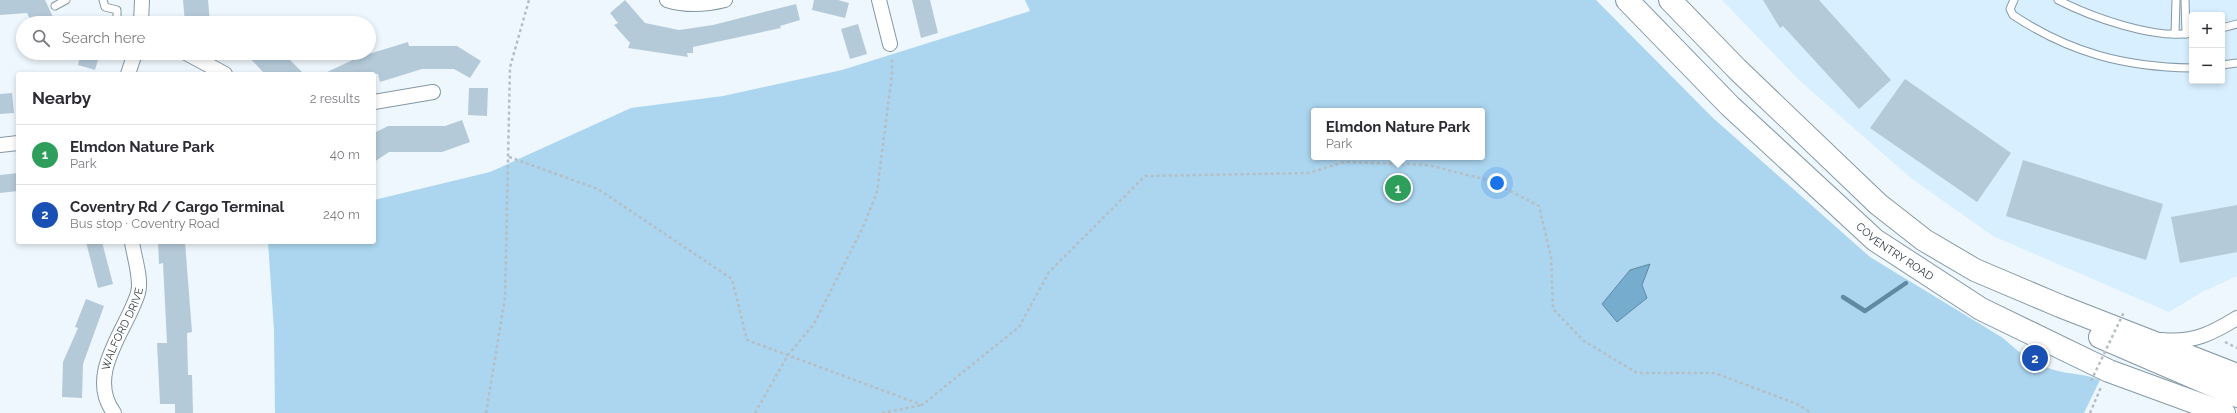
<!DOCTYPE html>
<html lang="en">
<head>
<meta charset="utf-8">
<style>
	:root { --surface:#fff; --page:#f7f7f7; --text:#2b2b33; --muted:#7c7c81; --line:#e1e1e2; --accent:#db2777 }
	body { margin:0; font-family:Raleway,sans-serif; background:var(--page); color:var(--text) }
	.controls { position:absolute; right:12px; top:12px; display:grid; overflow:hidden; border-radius:4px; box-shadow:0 2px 6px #0003 }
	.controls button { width:36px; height:36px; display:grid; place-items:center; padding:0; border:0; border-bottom:1px solid var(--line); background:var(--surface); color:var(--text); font:20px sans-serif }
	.you { position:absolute; left:1497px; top:183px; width:14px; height:14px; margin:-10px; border:3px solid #fff; border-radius:50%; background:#1a73e8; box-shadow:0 0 0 6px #1a73e833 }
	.badge { display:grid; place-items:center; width:26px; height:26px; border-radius:50%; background:var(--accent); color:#fff; font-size:13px; font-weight:700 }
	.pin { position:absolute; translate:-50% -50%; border:2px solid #fff; box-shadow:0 1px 4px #0006 }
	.popup { position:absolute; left:1311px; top:108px; width:174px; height:52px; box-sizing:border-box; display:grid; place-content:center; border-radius:4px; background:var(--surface); filter:drop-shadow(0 1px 3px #0005); font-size:13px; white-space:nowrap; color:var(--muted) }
	.popup b { font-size:15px; color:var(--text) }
	.popup::after { content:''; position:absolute; left:50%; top:100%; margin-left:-8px; border:8px solid transparent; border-top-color:var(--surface) }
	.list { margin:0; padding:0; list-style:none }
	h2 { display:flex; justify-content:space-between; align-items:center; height:52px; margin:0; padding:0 16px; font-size:17px }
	h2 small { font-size:13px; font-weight:400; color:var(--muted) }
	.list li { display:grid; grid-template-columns:26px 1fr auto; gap:12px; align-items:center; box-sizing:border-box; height:60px; padding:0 16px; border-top:1px solid var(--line) }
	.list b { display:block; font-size:15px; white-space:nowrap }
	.list p { margin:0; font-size:13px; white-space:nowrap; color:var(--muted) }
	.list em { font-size:13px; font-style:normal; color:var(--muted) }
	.icon { flex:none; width:22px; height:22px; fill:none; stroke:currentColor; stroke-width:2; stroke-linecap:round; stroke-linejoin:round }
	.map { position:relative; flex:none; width:2237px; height:413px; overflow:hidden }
	.search { position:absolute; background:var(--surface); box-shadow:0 2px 6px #0003; left:16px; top:16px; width:360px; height:44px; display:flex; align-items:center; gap:10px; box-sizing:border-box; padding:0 14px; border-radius:22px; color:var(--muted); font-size:15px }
	.panel { position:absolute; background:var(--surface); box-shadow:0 2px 6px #0003; left:16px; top:72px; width:360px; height:172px; border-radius:4px }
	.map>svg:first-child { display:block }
	.built { fill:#d8efff; fill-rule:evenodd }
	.green { fill:#acd6f0; fill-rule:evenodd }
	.water { fill:#76adce; stroke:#618aa2 }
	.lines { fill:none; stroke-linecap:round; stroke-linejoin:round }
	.stream { stroke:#618aa2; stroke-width:4.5 }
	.building { fill:#b5cad8 }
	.service-casing { stroke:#8498a5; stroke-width:9 }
	.minor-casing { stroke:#8498a5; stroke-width:16 }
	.trunk-casing { stroke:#8498a5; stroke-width:24 }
	.path { stroke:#b5bec3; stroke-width:2.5; stroke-dasharray:3 3; stroke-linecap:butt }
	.service { stroke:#fff; stroke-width:7 }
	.minor { stroke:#fff; stroke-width:14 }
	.trunk { stroke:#fff; stroke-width:22 }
	.path-bridge { stroke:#b5bec3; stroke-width:2.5; stroke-dasharray:3 3; stroke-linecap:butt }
	.labels { text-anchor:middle; stroke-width:3; stroke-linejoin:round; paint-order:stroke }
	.street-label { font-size:11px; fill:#2f383d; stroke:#fff }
</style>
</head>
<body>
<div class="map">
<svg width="2237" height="413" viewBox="0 0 2237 413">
	<rect width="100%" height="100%" fill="#eef7fd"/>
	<path class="built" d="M1722,0H2237V276L2202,292L2169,312L1993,236L1912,179L1800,81ZM2192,15H2222V81H2192Z"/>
	<path class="green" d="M1025,0H1596L1713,118L1870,257L2003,338C2019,353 2036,365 2058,371C2073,375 2083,373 2100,380L2084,413H275L274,330L268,242H374V200L490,172L631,108L723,96L842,70L1030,11ZM1314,111H1482V157H1314Z"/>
	<polygon class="water" points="1650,264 1642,285 1647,298 1617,322 1602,304 1630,270"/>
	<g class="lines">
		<polyline class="stream" points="1843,297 1865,311 1906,283"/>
	</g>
	<g class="building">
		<polygon points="0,0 45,0 53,17 42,23 32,23 27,13 0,15"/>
		<polygon points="183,0 208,0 210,23 185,23"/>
		<polygon points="625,0 645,23 679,30 713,25 796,4 800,20 780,26 781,28 693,47 693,53 687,53 688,57 628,48 630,43 614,25 618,23 610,13"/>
		<polygon points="814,0 838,0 849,3 845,18 812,10"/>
		<polygon points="912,0 930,0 938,33 921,38"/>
		<polygon points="1763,0 1819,0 1891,80 1859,109 1783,26 1780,28"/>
		<polygon points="858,24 867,54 850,59 841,29"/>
		<polygon points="408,42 409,46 457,46 481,61 470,78 454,69 422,69 380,82 378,74 323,74 359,57"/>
		<polygon points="81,53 100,53 95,70 78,65"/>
		<polygon points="245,53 283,53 304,74 265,74"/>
		<polygon points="1905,79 2011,153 1977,202 1870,128"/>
		<polygon points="469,88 488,88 487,116 468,115"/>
		<polygon points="12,93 14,113 0,114 0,94"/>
		<polygon points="462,120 470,142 442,152 389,152 374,162 374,133 388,126 445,126"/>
		<polygon points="2023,160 2163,204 2146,260 2006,216"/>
		<polygon points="18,173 18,191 0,193 0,175"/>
		<polygon points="2237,205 2237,252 2180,263 2171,217"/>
		<polygon points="86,242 102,242 113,284 98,288"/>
		<polygon points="158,242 185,242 192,332 187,333 188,375 192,375 193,413 175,413 175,404 160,404 157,343 167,343 163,263 159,264"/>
		<polygon points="86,299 104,306 83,364 82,398 62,397 63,362 78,328 75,327"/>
	</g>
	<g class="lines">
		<defs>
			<g id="service">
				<polyline points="103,0 105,7 117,10 117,23"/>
				<path d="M2014,0L2010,9L2013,15C2070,53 2125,67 2192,68"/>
				<path d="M2058,0C2091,17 2155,40 2192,33"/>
				<polyline points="2185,0 2186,34"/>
				<polyline points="55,6 66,0"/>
				<polyline points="2222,28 2237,24"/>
				<polyline points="2175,34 2176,0"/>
				<polyline points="2222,65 2237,63"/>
			</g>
			<g id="minor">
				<path d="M667,0C686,6 705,5 725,0"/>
				<polyline points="879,0 890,44"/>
				<polyline points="141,23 142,0"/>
				<polyline points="186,53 225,74"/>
				<polyline points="128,74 135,53"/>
				<polyline points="374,102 433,92"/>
				<polyline points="0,145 18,143"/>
				<path d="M2162,340C2193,343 2211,334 2237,318"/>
				<path id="s1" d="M114,413C85,374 127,330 138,293C142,279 134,257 132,242"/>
			</g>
			<g id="trunk">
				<path id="s2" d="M1627,0L1730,106L1875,240L1981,309L2109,371L2224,413"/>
				<polyline points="1670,0 1737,69 1878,204 1924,240 1975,270 2060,306 2237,375"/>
				<polyline points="2100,337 2237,396"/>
			</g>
		</defs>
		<use href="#service" class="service-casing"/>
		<use href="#minor" class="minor-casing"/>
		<use href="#trunk" class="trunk-casing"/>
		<g class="path">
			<polyline points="509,157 598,189 732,279 747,340 922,405 1019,327 1049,272 1145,176 1309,173 1344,162 1428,165 1491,181 1539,206 1551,257 1553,309 1584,341 1637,373 1715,373 1797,404 1812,413"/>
			<polyline points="2225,342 2237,348"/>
			<polyline points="486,413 505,298 510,67 529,0"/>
			<polyline points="755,413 788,355 814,324 863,227 877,192 892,74 892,57"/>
			<polyline points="882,413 922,405"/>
			<polyline points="2090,413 2101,387"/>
		</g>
		<use href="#service" class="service"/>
		<use href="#minor" class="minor"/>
		<use href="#trunk" class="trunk"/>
		<polyline class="path-bridge" points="2091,381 2124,312"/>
	</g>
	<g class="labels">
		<g class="street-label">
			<text dy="4" stroke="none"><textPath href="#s2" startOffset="368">COVENTRY ROAD</textPath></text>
			<text dy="4" stroke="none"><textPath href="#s1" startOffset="90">WALFORD DRIVE</textPath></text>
		</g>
	</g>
</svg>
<div class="controls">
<button>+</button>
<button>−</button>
</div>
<div class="you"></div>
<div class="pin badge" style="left:1398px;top:188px;background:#2e9e5b">1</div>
<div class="popup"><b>Elmdon Nature Park</b>Park</div>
<div class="pin badge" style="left:2035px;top:358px;background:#1a4fb4">2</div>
<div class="search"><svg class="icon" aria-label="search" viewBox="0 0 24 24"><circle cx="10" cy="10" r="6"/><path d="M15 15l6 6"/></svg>Search here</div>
<section class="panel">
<h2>Nearby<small>2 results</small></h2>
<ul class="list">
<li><span class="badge" style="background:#2e9e5b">1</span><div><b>Elmdon Nature Park</b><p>Park</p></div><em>40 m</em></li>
<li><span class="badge" style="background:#1a4fb4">2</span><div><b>Coventry Rd / Cargo Terminal</b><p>Bus stop · Coventry Road</p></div><em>240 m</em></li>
</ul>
</section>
</div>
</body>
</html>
